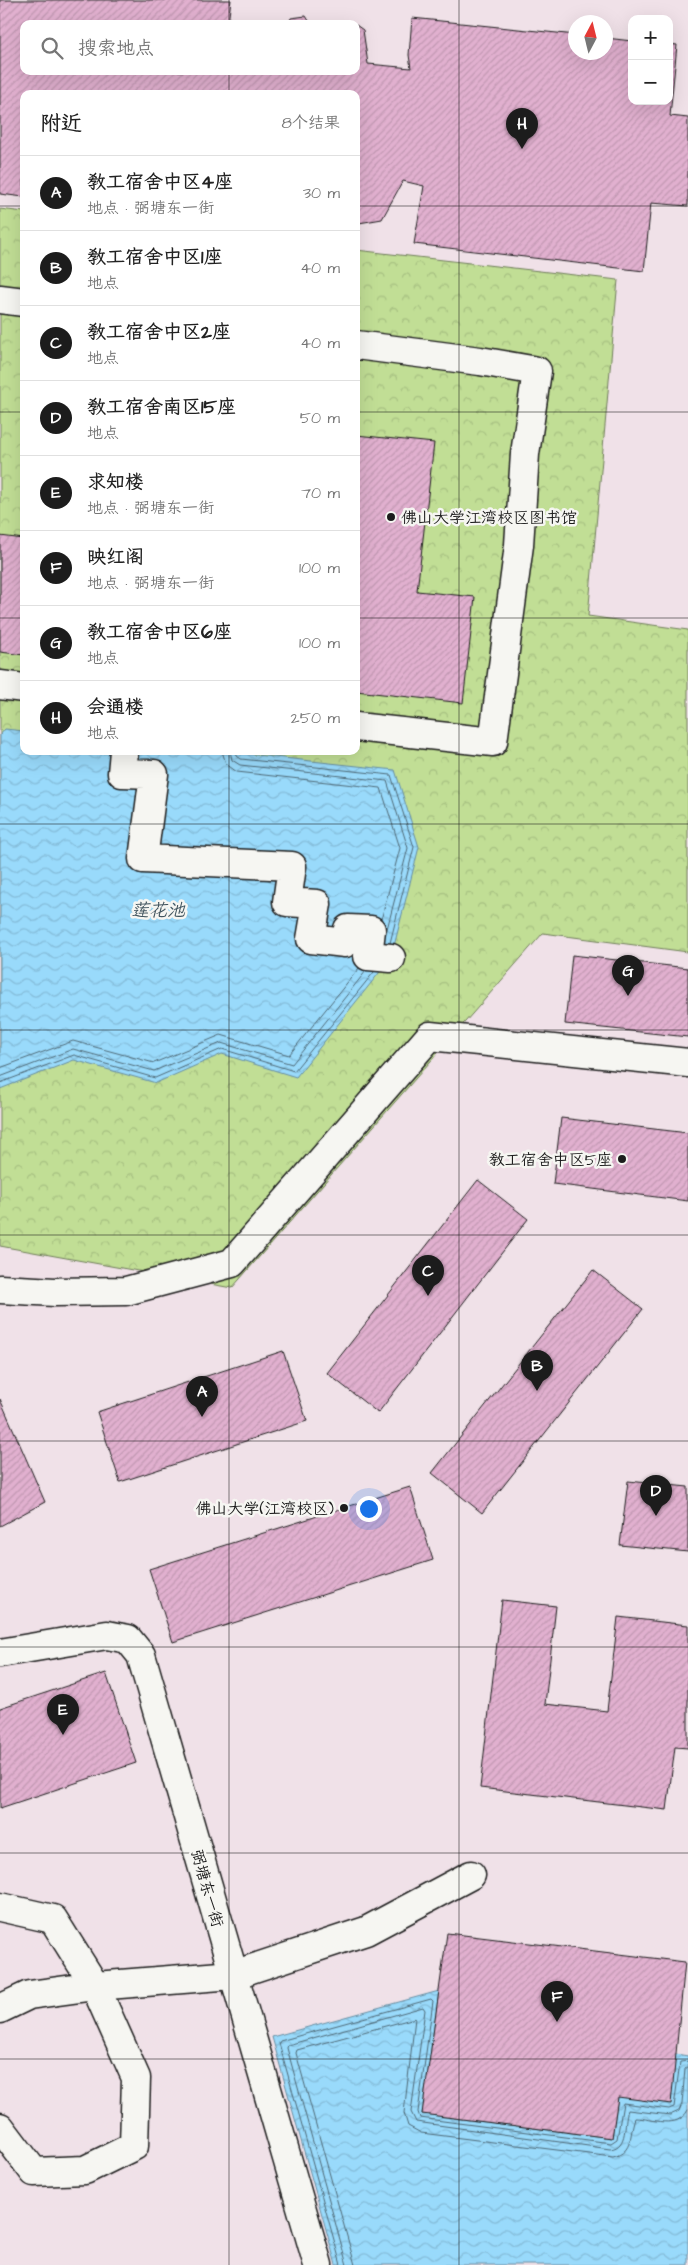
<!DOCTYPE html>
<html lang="zh">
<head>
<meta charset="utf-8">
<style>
	:root { --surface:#fff; --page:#f6f6f6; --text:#222; --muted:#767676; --line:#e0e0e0; --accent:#1c1c1c }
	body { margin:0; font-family:"Architects Daughter","LXGW WenKai TC",sans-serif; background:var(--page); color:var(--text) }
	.controls { position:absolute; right:15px; top:15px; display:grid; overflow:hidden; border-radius:10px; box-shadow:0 5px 20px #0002 }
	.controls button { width:45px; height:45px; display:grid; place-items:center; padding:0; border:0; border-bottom:1px solid var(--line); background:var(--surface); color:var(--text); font:25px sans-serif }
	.compass { position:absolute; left:568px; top:15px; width:45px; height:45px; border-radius:50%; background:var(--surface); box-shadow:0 5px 20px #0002; rotate:7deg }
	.you { position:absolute; left:368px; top:1508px; width:18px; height:18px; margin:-12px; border:4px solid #fff; border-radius:50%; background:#1a73e8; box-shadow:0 0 0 8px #1a73e833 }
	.badge { display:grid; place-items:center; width:32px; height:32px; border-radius:50%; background:var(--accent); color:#fff; font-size:16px; font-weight:700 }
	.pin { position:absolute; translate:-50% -41px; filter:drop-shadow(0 1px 2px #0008) }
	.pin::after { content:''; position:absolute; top:26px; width:18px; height:15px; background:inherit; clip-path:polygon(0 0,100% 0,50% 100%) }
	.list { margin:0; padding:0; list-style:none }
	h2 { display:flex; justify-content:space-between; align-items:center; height:65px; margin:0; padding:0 20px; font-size:21px }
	h2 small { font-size:16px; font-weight:400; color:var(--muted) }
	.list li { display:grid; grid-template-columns:32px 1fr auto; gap:15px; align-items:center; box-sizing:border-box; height:75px; padding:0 20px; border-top:1px solid var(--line) }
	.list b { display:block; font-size:19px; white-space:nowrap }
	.list p { margin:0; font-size:16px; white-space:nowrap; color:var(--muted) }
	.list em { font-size:16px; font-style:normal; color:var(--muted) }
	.icon { flex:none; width:28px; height:28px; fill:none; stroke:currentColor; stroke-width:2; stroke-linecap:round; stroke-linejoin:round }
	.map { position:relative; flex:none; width:688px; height:2265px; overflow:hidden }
	.search { position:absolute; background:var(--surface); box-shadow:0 5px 20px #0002; left:20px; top:20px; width:340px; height:55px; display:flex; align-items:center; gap:12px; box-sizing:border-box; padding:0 18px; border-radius:10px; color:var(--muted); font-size:19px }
	.panel { position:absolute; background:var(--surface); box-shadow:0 5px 20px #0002; left:20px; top:90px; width:340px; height:665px; border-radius:10px }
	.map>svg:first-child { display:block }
	.park { fill:url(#park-crowns); stroke:#6e7d58 }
	.water { fill:url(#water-waves); stroke:#678ea2 }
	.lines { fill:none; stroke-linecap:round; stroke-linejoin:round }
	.shore { stroke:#4e6875; stroke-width:1 }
	.building { fill:url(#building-hatch); stroke:#1c1c1c }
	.minor-casing { stroke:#1c1c1c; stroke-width:31 }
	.minor { stroke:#f6f6f2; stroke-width:28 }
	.grid { fill:none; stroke:#1c1c1c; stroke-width:1; stroke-opacity:0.55 }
	.poi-dot { fill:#1c1c1c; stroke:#f6f6f2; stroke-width:2 }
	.labels { text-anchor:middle; stroke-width:5; stroke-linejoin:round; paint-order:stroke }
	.poi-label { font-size:16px; fill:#1c1c1c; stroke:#f6f6f2; text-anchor:end }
	.street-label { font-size:16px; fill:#1c1c1c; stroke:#f6f6f2 }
	.water-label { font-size:18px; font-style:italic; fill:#42555f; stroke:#f6f6f2 }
</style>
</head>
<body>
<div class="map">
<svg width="688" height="2265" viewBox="0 0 688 2265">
	<defs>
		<pattern id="park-crowns" width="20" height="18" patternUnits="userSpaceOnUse" patternTransform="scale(1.25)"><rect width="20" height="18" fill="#c1de95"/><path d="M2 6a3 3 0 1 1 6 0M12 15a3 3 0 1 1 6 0" fill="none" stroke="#a5be80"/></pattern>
		<pattern id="water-waves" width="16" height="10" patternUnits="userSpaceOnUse" patternTransform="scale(1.25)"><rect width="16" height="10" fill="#99dafb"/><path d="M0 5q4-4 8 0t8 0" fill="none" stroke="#83bad7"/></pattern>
		<pattern id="building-hatch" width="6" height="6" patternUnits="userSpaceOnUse" patternTransform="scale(1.25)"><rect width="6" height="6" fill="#e1b0cf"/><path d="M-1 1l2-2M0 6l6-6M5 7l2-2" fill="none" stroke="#c097b1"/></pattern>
	</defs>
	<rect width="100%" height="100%" fill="#f0e1e8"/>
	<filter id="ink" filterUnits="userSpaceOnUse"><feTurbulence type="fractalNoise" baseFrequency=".02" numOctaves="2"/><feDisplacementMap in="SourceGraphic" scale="10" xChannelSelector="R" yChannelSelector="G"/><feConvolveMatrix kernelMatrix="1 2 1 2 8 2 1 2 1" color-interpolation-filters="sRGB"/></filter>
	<g filter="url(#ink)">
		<polygon class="park" points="0,209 24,212 24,751 356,751 356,250 618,280 588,616 688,630 688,952 543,933 232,1288 0,1246"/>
		<g class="water">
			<polygon points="5,729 24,731 24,751 218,751 395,770 419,847 391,958 296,1077 222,1054 156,1083 74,1060 0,1089 0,735"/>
			<polygon points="439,1991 422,2114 612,2138 618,2097 676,2054 688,2056 688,2265 336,2265 272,2037"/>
		</g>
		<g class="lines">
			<g class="shore">
				<polyline points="222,751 226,764 237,772 381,788 400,848 381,920"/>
				<polyline points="230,751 232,760 240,765 387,781 408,848 386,933"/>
				<polyline points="236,751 237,756 241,759 391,775 414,847 390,943"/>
				<polyline points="0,1068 73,1041 154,1063 221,1035 289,1055 359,968"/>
				<polyline points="0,1077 73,1049 154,1071 221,1043 292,1064 366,971"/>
				<polyline points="0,1083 74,1055 155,1078 222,1049 294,1071 374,972"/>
				<polyline points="341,2265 279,2043 280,2041 431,1999 433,2001 418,2112 420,2118 611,2143 617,2139 623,2103 669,2109 674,2107 680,2062 688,2061"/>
				<path d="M347,2265L287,2048L288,2045L423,2007L425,2010L411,2112L416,2122L610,2149C629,2147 623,2123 628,2110L670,2115L679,2111L682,2104L685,2069L688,2067"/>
				<path d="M355,2265L296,2053L297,2050L415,2018L404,2113L408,2126L421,2133L613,2157C634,2152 629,2134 635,2118C653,2118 677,2131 688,2110"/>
			</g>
		</g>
		<g class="building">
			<polygon points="0,0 231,0 228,24 24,24 24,71 356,71 356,25 363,30 368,64 411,68 409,55 412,18 576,35 576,52 606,52 606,38 632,41 632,101 669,101 669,44 677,45 670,116 688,118 688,206 651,203 644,271 414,244 424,186 403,181 382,219 359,223 356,219 356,94 24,94 24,197 0,194"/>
			<polygon points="306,16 311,24 288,24 291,18"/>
			<polygon points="356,435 434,443 417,591 475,597 463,703 356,691"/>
			<polygon points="0,536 24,539 24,655 0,652"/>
			<polygon points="572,955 688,968 688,1037 565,1024"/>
			<polygon points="561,1118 688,1133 688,1201 553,1184"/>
			<polygon points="478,1180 528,1219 378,1413 327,1373"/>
			<polygon points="593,1270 643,1309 482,1513 432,1473"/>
			<polygon points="283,1351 307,1421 120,1482 97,1412"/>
			<polygon points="0,1399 45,1502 0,1526"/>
			<polygon points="628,1481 688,1487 688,1552 620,1545"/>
			<polygon points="410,1487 433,1560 173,1642 149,1569"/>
			<polygon points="502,1600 556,1606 545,1704 607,1711 618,1617 688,1625 688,1748 675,1747 667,1810 480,1788"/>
			<polygon points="106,1673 136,1763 0,1808 0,1708"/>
			<polygon points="447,1933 685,1962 671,2104 618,2097 612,2138 422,2114"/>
		</g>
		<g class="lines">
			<defs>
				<g id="minor">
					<polyline points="0,299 24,302"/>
					<polyline points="356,345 480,361 537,371 525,454 519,545 493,742 356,727"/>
					<polyline points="0,685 24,688"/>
					<polyline points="124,751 122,773 154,774 143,859 292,866 287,902 317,904 311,939 345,943 348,929 371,930 368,956 391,958"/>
					<polyline points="0,1289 55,1292 126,1291 232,1263 430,1036 688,1063"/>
					<polyline points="0,1653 107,1635 128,1639 141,1655 318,2265"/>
					<polyline points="0,1907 53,1919 95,1986 136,2078 134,2146 85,2170 34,2172 0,2127"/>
					<polyline points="0,2009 29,1995 95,1986 233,1975 366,1931 471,1875"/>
				</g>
			</defs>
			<use href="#minor" class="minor-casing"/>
			<use href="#minor" class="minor"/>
		</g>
	</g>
	<path class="grid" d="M229,0V24M459,0V2265M229,71V94M0,206H24M356,206H688M0,412H24M356,412H688M0,618H24M356,618H688M229,751V2265M0,824H688M0,1030H688M0,1235H688M0,1441H688M0,1647H688M0,1853H688M0,2059H688"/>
	<g class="poi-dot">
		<circle cx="391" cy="517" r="5"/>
		<circle cx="622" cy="1159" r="5"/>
		<circle cx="344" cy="1508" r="5"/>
	</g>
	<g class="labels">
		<g class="poi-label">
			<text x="401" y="523" text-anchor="start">佛山大学江湾校区图书馆</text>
			<text x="612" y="1165">教工宿舍中区5座</text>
			<text x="334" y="1514">佛山大学(江湾校区)</text>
		</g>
		<g class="street-label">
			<text transform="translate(208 1888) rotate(74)" y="6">弼塘东一街</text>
		</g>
		<g class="water-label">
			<text x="158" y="916">莲花池</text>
		</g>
	</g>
</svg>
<div class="controls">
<button>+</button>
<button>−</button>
</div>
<svg class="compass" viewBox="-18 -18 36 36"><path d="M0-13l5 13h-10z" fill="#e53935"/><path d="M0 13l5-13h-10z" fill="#767676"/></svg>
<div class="you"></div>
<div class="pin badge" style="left:202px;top:1417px">A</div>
<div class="pin badge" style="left:537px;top:1391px">B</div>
<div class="pin badge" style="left:428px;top:1296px">C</div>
<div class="pin badge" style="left:656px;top:1516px">D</div>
<div class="pin badge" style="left:63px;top:1735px">E</div>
<div class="pin badge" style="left:557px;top:2022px">F</div>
<div class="pin badge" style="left:628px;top:996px">G</div>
<div class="pin badge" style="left:522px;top:149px">H</div>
<div class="search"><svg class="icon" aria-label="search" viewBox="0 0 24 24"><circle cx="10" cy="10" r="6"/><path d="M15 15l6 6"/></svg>搜索地点</div>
<section class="panel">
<h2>附近<small>8个结果</small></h2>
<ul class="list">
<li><span class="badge">A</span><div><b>教工宿舍中区4座</b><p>地点 · 弼塘东一街</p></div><em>30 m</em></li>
<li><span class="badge">B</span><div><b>教工宿舍中区1座</b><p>地点</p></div><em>40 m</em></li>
<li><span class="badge">C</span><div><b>教工宿舍中区2座</b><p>地点</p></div><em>40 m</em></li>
<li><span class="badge">D</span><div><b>教工宿舍南区15座</b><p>地点</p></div><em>50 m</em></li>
<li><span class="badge">E</span><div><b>求知楼</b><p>地点 · 弼塘东一街</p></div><em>70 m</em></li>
<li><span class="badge">F</span><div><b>映红阁</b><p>地点 · 弼塘东一街</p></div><em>100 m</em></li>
<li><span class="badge">G</span><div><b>教工宿舍中区6座</b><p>地点</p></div><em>100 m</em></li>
<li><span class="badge">H</span><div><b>会通楼</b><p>地点</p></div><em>250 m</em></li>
</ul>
</section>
</div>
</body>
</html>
